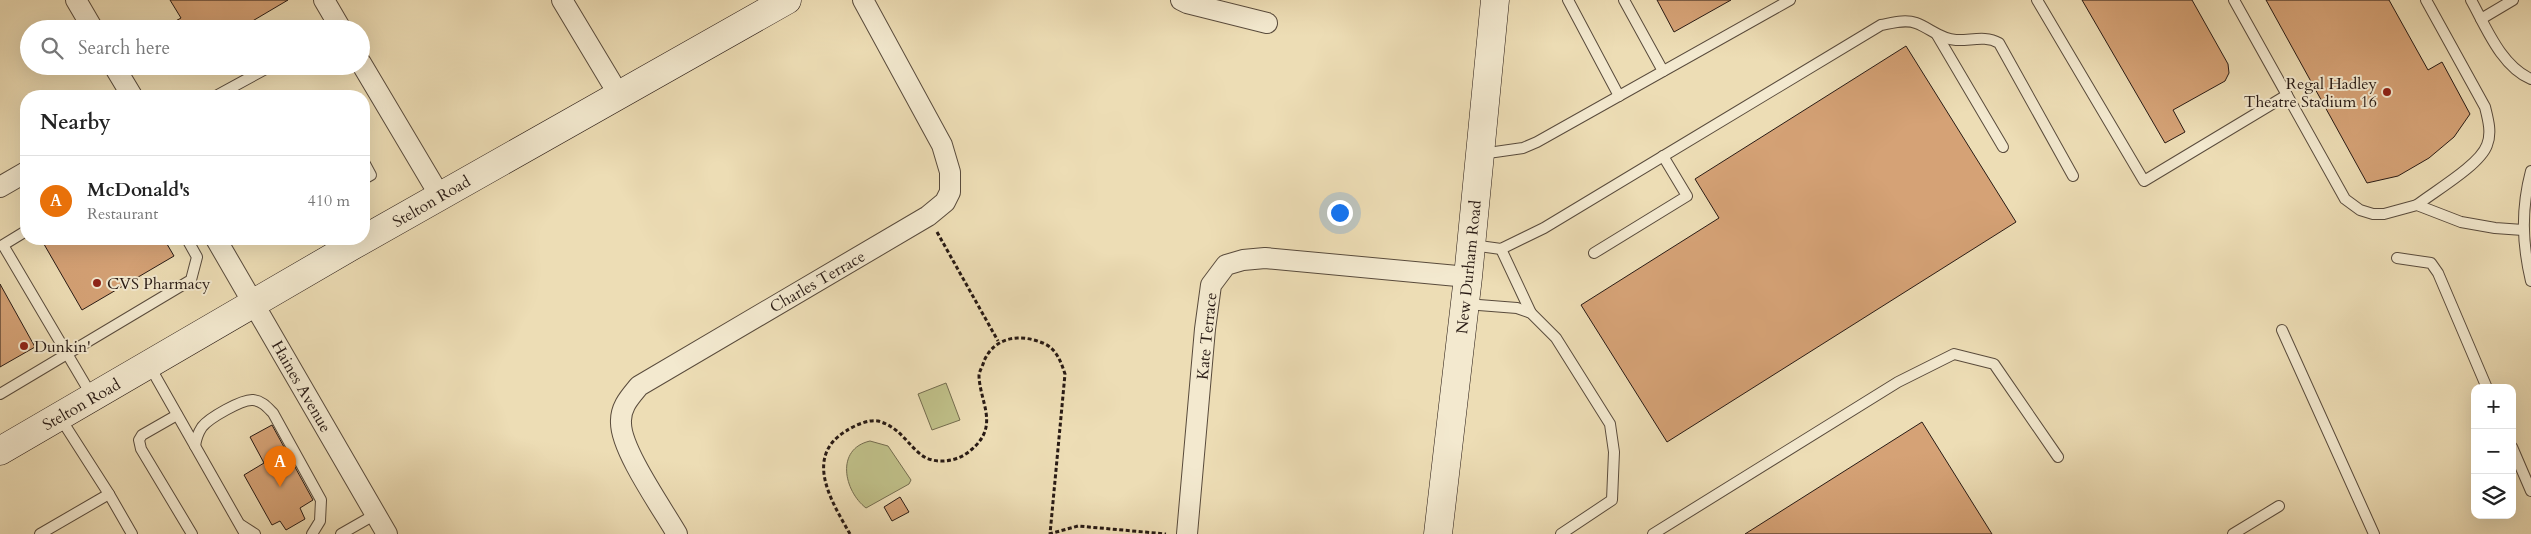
<!DOCTYPE html>
<html lang="en">
<head>
<meta charset="utf-8">
<style>
	:root { --surface:#fff; --page:#f2f2f2; --text:#222; --muted:#767676; --line:#e0e0e0; --accent:#8f2418 }
	body { margin:0; font-family:Cardo,serif; background:var(--page); color:var(--text) }
	.controls { position:absolute; right:15px; bottom:15px; display:grid; overflow:hidden; border-radius:10px; box-shadow:0 5px 20px #0002 }
	.controls button { width:45px; height:45px; display:grid; place-items:center; padding:0; border:0; border-bottom:1px solid var(--line); background:var(--surface); color:var(--text); font:25px sans-serif }
	.you { position:absolute; left:1339px; top:212px; width:18px; height:18px; margin:-12px; border:4px solid #fff; border-radius:50%; background:#1a73e8; box-shadow:0 0 0 8px #1a73e833 }
	.badge { display:grid; place-items:center; width:32px; height:32px; border-radius:50%; background:var(--accent); color:#fff; font-size:16px; font-weight:700 }
	.pin { position:absolute; translate:-50% -41px; filter:drop-shadow(0 1px 2px #0008) }
	.pin::after { content:''; position:absolute; top:26px; width:18px; height:15px; background:inherit; clip-path:polygon(0 0,100% 0,50% 100%) }
	.list { margin:0; padding:0; list-style:none }
	h2 { display:flex; justify-content:space-between; align-items:center; height:65px; margin:0; padding:0 20px; font-size:21px }
	h2 small { font-size:16px; font-weight:400; color:var(--muted) }
	.list li { display:grid; grid-template-columns:32px 1fr auto; gap:15px; align-items:center; box-sizing:border-box; height:90px; padding:0 20px; border-top:1px solid var(--line) }
	.list b { display:block; font-size:19px; white-space:nowrap }
	.list p { margin:0; font-size:16px; white-space:nowrap; color:var(--muted) }
	.list em { font-size:16px; font-style:normal; color:var(--muted) }
	.icon { flex:none; width:28px; height:28px; fill:none; stroke:currentColor; stroke-width:2; stroke-linecap:round; stroke-linejoin:round }
	.map { position:relative; flex:none; width:2531px; height:534px; overflow:hidden }
	.search { position:absolute; background:var(--surface); box-shadow:0 5px 20px #0002; left:20px; top:20px; width:350px; height:55px; display:flex; align-items:center; gap:12px; box-sizing:border-box; padding:0 18px; border-radius:28px; color:var(--muted); font-size:19px }
	.panel { position:absolute; background:var(--surface); box-shadow:0 5px 20px #0002; left:20px; top:90px; width:350px; height:155px; border-radius:20px }
	.map>svg:first-child { display:block }
	.green { fill:#bfbf88; stroke:#746c4e }
	.building { fill:#d5a276; stroke:#281a14 }
	.lines { fill:none; stroke-linecap:round; stroke-linejoin:round }
	.lane-casing { stroke:#594b3c; stroke-width:12 }
	.street-casing { stroke:#594b3c; stroke-width:22 }
	.secondary-casing { stroke:#281a14; stroke-width:29 }
	.path { stroke:#281a14; stroke-width:3; stroke-dasharray:4 2.5; stroke-linecap:butt }
	.lane { stroke:#f3e9cf; stroke-width:10 }
	.street { stroke:#f3e9cf; stroke-width:20 }
	.secondary { stroke:#f3e9cf; stroke-width:28 }
	.poi-dot { fill:#8f2418; stroke:#f3e9cf; stroke-width:2 }
	.labels { text-anchor:middle; stroke-width:4; stroke-linejoin:round; paint-order:stroke }
	.poi-label { font-size:16px; fill:#281a14; stroke:#f3e9cf; text-anchor:start }
	.street-label { font-size:16px; fill:#281a14; stroke:#f3e9cf }
</style>
</head>
<body>
<div class="map">
<svg width="2531" height="534" viewBox="0 0 2531 534">
	<rect width="100%" height="100%" fill="#edddb5"/>
	<filter id="stains"><feTurbulence type="fractalNoise" baseFrequency=".004" numOctaves="4"/><feColorMatrix values="0 0 0 0 .2 0 0 0 0 .09 0 0 0 0 .02 0 0 0 .5 -.17"/></filter>
	<radialGradient id="worn" r=".72"><stop offset=".6" stop-color="#630" stop-opacity="0"/><stop offset="1" stop-color="#630" stop-opacity=".3"/></radialGradient>
	<g class="green">
		<polygon points="946,383 960,420 932,430 918,394"/>
		<path d="M870,441L888,446L911,480L909,484L866,508C844,491 835,449 870,441Z"/>
	</g>
	<g class="building">
		<polygon points="170,0 288,0 239,29 161,29 181,18"/>
		<polygon points="1657,0 1731,0 1674,32"/>
		<polygon points="2082,0 2192,0 2228,64 2229,73 2225,81 2173,110 2185,132 2165,143"/>
		<polygon points="2266,0 2389,0 2428,70 2442,62 2470,114 2454,137 2429,158 2398,176 2367,183"/>
		<polygon points="1906,46 2016,222 1667,442 1581,305 1719,218 1695,179"/>
		<polygon points="41,239 164,239 174,256 82,310"/>
		<polygon points="0,284 35,347 0,367"/>
		<polygon points="1922,422 1992,534 1745,534"/>
		<polygon points="272,425 313,500 300,508 305,519 286,530 280,521 272,525 244,475 264,463 250,437"/>
		<polygon points="900,497 909,512 892,521 884,507"/>
	</g>
	<g class="lines">
		<defs>
			<g id="lane">
				<polyline points="1568,0 1619,96"/>
				<polyline points="1624,0 1663,71"/>
				<polyline points="2037,0 2144,181 2287,95"/>
				<polyline points="2234,0 2345,199 2360,210 2373,214 2384,214 2417,205 2461,222 2495,228 2523,230"/>
				<path d="M2471,0C2486,27 2501,66 2531,79"/>
				<polyline points="2481,19 2513,0"/>
				<polyline points="1937,35 2003,147"/>
				<polyline points="216,96 271,66"/>
				<polyline points="1481,154 1523,148 1537,142 1790,0"/>
				<polyline points="364,162 371,175 364,179"/>
				<path d="M2531,171C2521,209 2522,243 2531,281"/>
				<path d="M2417,205C2435,191 2480,165 2487,145C2492,133 2488,119 2485,107L2426,0"/>
				<polyline points="26,231 3,245 92,396"/>
				<path d="M1472,245L1501,249L1544,228L1881,25C1892,23 1905,19 1916,23C1930,28 1940,39 1956,40C1970,41 1985,35 1999,43L2073,176"/>
				<polyline points="1501,249 1531,313"/>
				<polyline points="1594,253 1687,196 1663,156"/>
				<polyline points="2397,258 2431,263 2438,273 2487,388"/>
				<polyline points="1466,304 1517,308 1531,313 1556,338 1610,424 1614,452 1612,500 1561,534"/>
				<polyline points="2282,330 2374,534"/>
				<polyline points="149,365 245,534"/>
				<polyline points="0,394 191,280 197,257 187,239"/>
				<polyline points="177,415 142,435 139,440 141,449 192,534"/>
				<path d="M195,446C196,439 198,433 202,427C209,418 242,399 253,400C262,401 267,407 273,413L321,500L320,521L312,534"/>
				<polyline points="2512,447 2531,491"/>
				<polyline points="109,494 132,534"/>
				<polyline points="241,525 255,534"/>
				<polyline points="40,534 109,494 59,416"/>
				<polyline points="341,534 376,514"/>
				<polyline points="1653,534 1898,382 1954,354 1994,364 2058,457"/>
				<polyline points="2233,534 2279,506"/>
			</g>
			<g id="street">
				<polyline points="76,0 93,29"/>
				<polyline points="324,0 341,29"/>
				<polyline points="562,0 619,95"/>
				<polyline points="1181,0 1187,3 1267,23"/>
				<polyline points="361,63 440,196"/>
				<polyline points="114,66 132,96"/>
				<polyline points="0,187 26,172"/>
				<polyline points="216,239 387,534"/>
				<path d="M677,534C662,508 621,450 621,423C620,407 630,397 639,386L928,216L945,202L950,192V172L942,145L863,0"/>
				<polyline points="1187,534 1205,329 1211,285 1226,265 1243,260 1265,258 1468,277"/>
			</g>
			<g id="secondary">
				<polyline points="0,451 352,246 787,0"/>
				<polyline points="1438,534 1468,277 1495,0"/>
			</g>
		</defs>
		<use href="#lane" class="lane-casing"/>
		<use href="#street" class="street-casing"/>
		<use href="#secondary" class="secondary-casing"/>
		<g class="path">
			<polyline points="937,232 998,341"/>
			<path d="M850,534C832,502 803,457 846,431C853,426 869,419 878,421C899,427 905,441 919,453C933,466 958,462 971,450C1000,426 980,403 979,376C979,371 983,366 984,361C995,336 1021,333 1045,344C1057,350 1061,362 1065,374L1050,534"/>
			<polyline points="1049,534 1078,526 1166,534"/>
		</g>
		<use href="#lane" class="lane"/>
		<use href="#street" class="street"/>
		<use href="#secondary" class="secondary"/>
	</g>
	<g class="poi-dot">
		<circle cx="2387" cy="92" r="5"/>
		<circle cx="97" cy="283" r="5"/>
		<circle cx="24" cy="346" r="5"/>
	</g>
	<g class="labels">
		<g class="poi-label">
			<text x="2377" y="89" text-anchor="end">Regal Hadley<tspan x="2377" dy="18">Theatre Stadium 16</tspan></text>
			<text x="107" y="289">CVS Pharmacy</text>
			<text x="34" y="352">Dunkin'</text>
		</g>
		<g class="street-label">
			<text transform="translate(431 201) rotate(-30)" y="6">Stelton Road</text>
			<text transform="translate(1468 267) rotate(-84)" y="6">New Durham Road</text>
			<text transform="translate(817 281) rotate(-30)" y="6">Charles Terrace</text>
			<text transform="translate(1206 336) rotate(-84)" y="6">Kate Terrace</text>
			<text transform="translate(302 386) rotate(60)" y="6">Haines Avenue</text>
			<text transform="translate(81 404) rotate(-30)" y="6">Stelton Road</text>
		</g>
	</g>
	<rect width="100%" height="100%" filter="url(#stains)"/>
	<rect width="100%" height="100%" fill="url(#worn)"/>
</svg>
<div class="controls">
<button>+</button>
<button>−</button>
<button><svg class="icon" aria-label="layers" viewBox="0 0 24 24"><path d="M12 4l9 5-9 5-9-5zM3 14l9 5 9-5"/></svg></button>
</div>
<div class="you"></div>
<div class="pin badge" style="left:280px;top:487px;background:#e8710a">A</div>
<div class="search"><svg class="icon" aria-label="search" viewBox="0 0 24 24"><circle cx="10" cy="10" r="6"/><path d="M15 15l6 6"/></svg>Search here</div>
<section class="panel">
<h2>Nearby<small></small></h2>
<ul class="list">
<li><span class="badge" style="background:#e8710a">A</span><div><b>McDonald's</b><p>Restaurant</p></div><em>410 m</em></li>
</ul>
</section>
</div>
</body>
</html>
